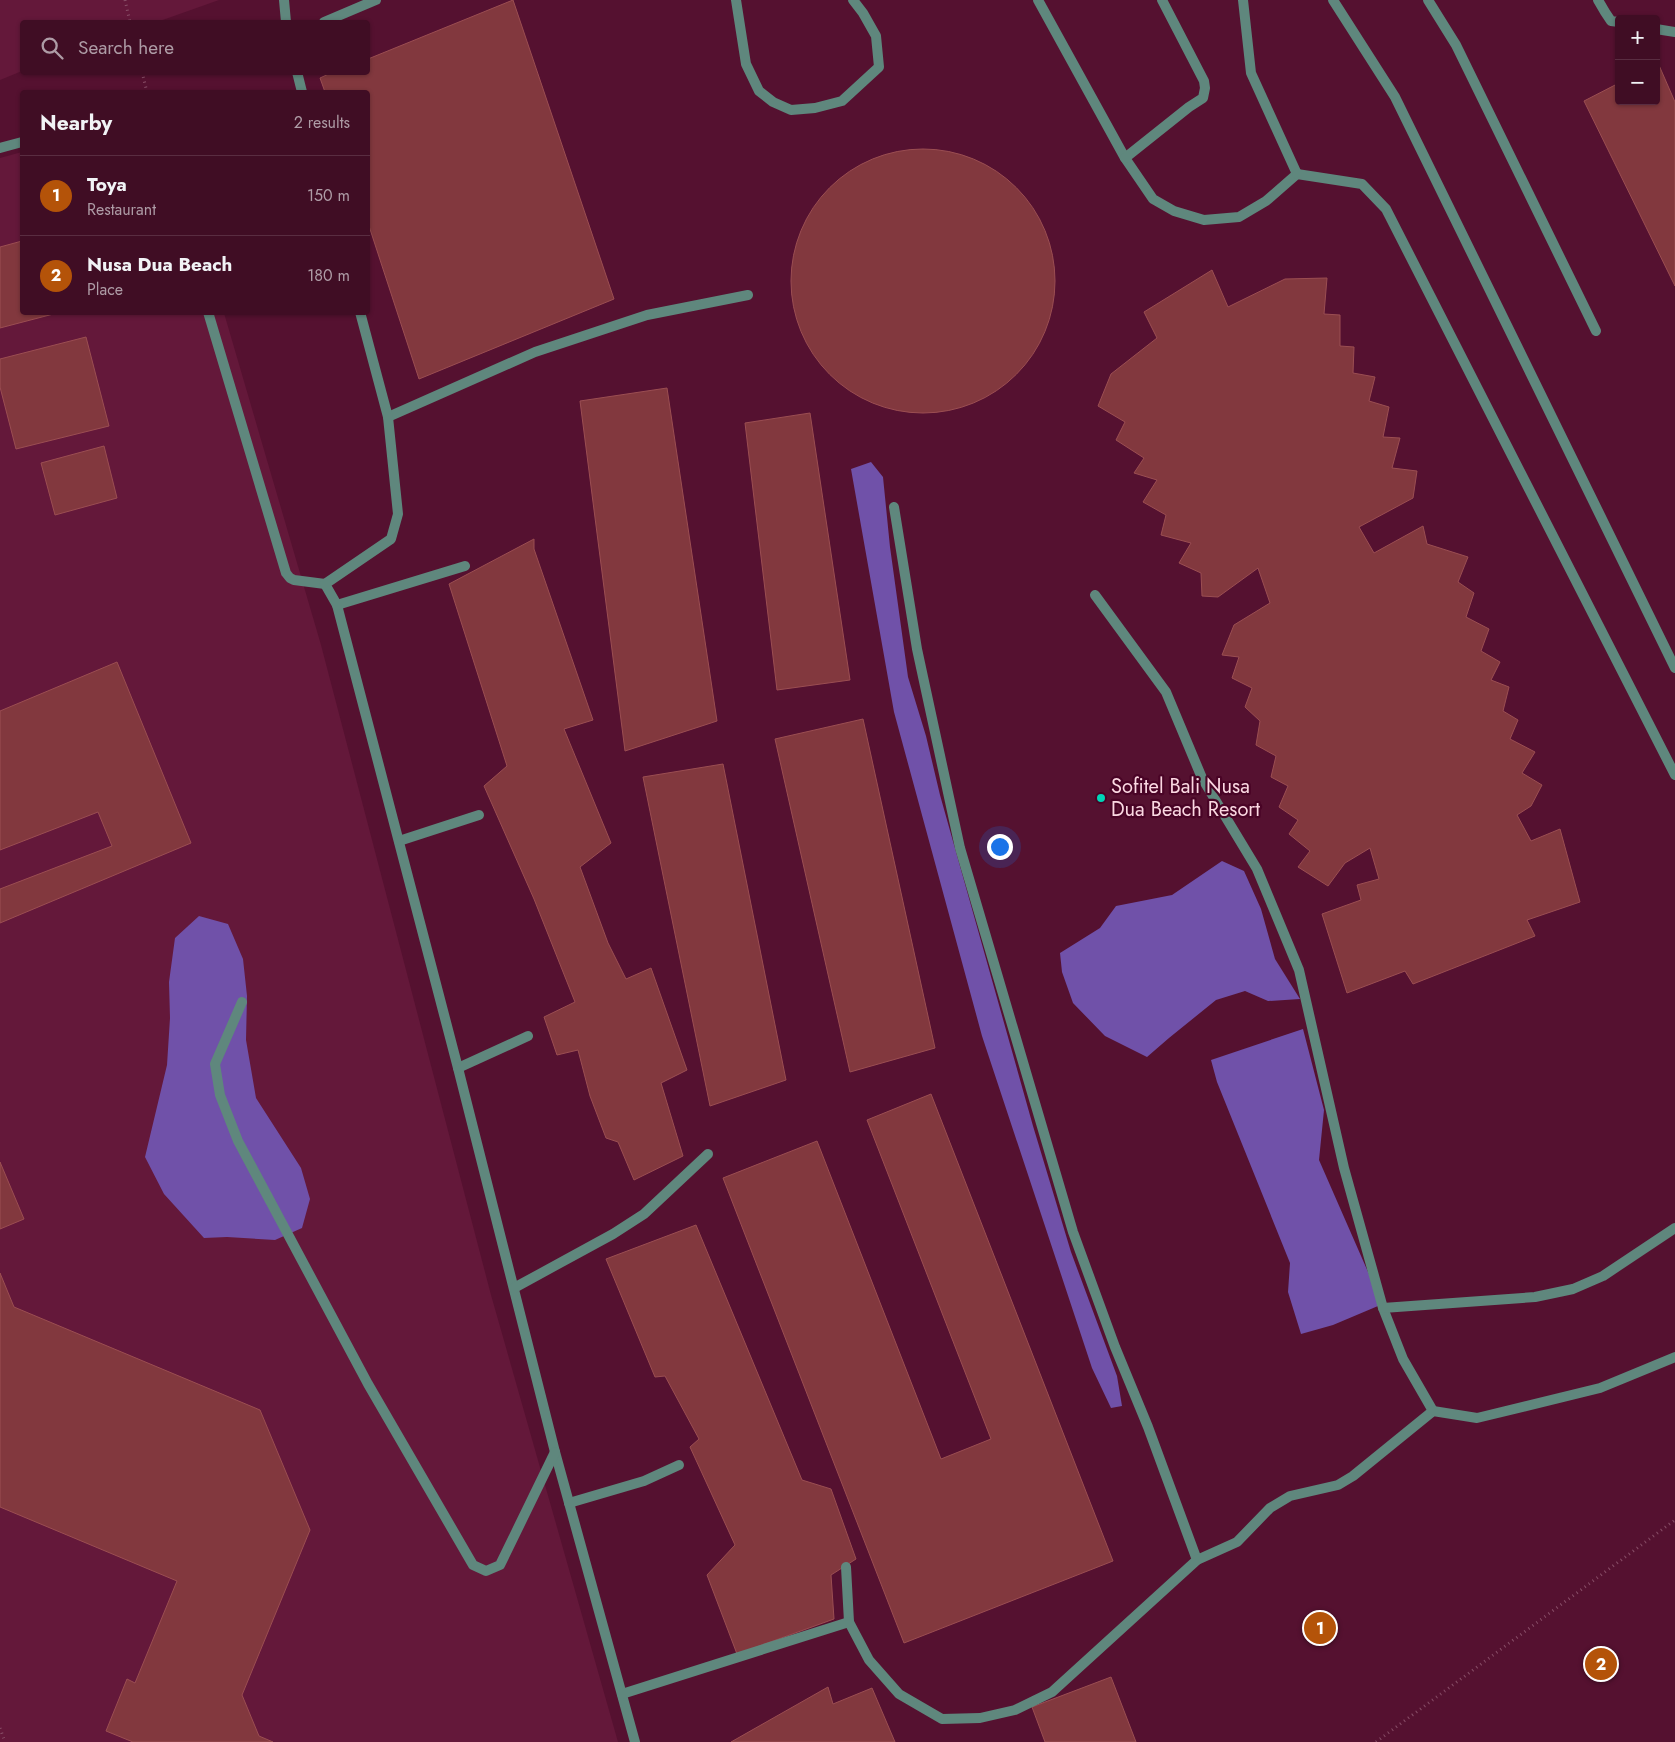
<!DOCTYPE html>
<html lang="en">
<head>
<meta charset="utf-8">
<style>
	:root { --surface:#400d24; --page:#4b1b31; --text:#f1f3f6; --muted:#ae9ca6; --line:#592d41; --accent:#b45309 }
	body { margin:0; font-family:Jost,sans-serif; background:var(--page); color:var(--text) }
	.controls { position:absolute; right:15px; top:15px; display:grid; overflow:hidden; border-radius:5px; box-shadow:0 1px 4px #0004 }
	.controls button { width:45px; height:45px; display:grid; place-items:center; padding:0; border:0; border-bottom:1px solid var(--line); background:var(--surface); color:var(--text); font:25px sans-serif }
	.you { position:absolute; left:999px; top:846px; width:18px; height:18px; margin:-12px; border:4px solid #fff; border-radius:50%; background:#1a73e8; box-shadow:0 0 0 8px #1a73e833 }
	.badge { display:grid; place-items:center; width:32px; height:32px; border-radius:50%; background:var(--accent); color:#fff; font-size:16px; font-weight:700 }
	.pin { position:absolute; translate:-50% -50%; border:2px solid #fff; box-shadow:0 1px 5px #0006 }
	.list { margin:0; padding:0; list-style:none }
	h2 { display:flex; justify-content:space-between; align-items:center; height:65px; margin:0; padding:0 20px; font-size:21px }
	h2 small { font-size:16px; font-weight:400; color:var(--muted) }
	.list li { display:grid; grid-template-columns:32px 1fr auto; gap:15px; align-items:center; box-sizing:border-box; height:80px; padding:0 20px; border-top:1px solid var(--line) }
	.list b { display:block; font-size:19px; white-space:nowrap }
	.list p { margin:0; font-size:16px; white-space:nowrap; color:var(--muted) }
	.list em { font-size:16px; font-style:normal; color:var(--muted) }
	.icon { flex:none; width:28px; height:28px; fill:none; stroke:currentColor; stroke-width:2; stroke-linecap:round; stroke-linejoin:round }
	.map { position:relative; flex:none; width:1675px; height:1742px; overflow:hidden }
	.search { position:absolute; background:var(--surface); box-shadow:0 1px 4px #0004; left:20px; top:20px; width:350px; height:55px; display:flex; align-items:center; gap:12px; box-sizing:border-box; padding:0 18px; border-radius:5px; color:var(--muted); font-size:19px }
	.panel { position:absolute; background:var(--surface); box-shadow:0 1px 4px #0004; left:20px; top:90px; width:350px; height:225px; border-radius:5px }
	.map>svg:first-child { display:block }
	.built { fill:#64183a }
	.water { fill:#7051a9 }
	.building { fill:#82383e; stroke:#9b4e52 }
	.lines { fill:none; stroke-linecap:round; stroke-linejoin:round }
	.path { stroke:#894f68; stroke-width:3; stroke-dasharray:1 4; stroke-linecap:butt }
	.lane { stroke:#5f877d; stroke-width:10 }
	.poi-dot { fill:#00d5b7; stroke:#490426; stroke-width:2 }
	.labels { text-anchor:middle; stroke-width:4.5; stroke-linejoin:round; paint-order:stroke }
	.poi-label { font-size:20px; fill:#fbd8e2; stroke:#490426; text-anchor:start }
</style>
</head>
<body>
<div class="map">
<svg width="1675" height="1742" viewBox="0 0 1675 1742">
	<rect width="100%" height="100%" fill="#551130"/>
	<g class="built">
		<polygon points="0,0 219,0 157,22 22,22 22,71 0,80"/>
		<polygon points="22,152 22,312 224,313 321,645 491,1295 618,1742 0,1742 0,158"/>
	</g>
	<g class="water">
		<polygon points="871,462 883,477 890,547 908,677 926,736 940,795 1033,1126 1071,1252 1117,1376 1122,1406 1111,1408 1092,1368 982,1036 894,712 851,469"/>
		<polygon points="1222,861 1244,871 1261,909 1275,959 1300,999 1268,1001 1245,991 1216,1000 1169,1038 1147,1057 1105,1036 1073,1003 1062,972 1060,953 1100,928 1116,906 1172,895"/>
		<polygon points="199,916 228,924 243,959 247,996 246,1040 256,1098 301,1168 310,1199 302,1228 275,1240 227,1237 204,1238 164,1194 145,1157 167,1065 170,1018 169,982 175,938"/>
		<polygon points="1303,1029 1324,1110 1319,1160 1379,1297 1378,1306 1333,1325 1301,1334 1288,1292 1290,1263 1217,1082 1211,1060"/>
	</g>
	<g class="building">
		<polygon points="513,0 614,299 419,379 368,223 368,92 325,92 320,78 333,72 368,72 368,59"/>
		<polygon points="1658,63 1675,102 1675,286 1584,101 1619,83 1619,101 1656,101 1656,64"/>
		<circle cx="923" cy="281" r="132"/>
		<polygon points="22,241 22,312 61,312 0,328 0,247"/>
		<polygon points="1212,270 1228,307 1285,279 1327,278 1324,314 1340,315 1340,346 1354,347 1353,373 1375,377 1369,401 1389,407 1383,437 1400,438 1392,468 1417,471 1413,498 1359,527 1374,553 1423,526 1427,544 1468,557 1458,582 1474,593 1466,617 1489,629 1481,651 1500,662 1491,680 1509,687 1503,711 1518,720 1510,739 1535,752 1522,773 1542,785 1531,806 1517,815 1531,841 1560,829 1580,902 1527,920 1535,936 1413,984 1405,971 1347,993 1322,914 1361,900 1357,885 1379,879 1370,848 1345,863 1328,886 1298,867 1310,851 1289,834 1298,820 1279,807 1288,786 1271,777 1276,756 1256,745 1260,721 1245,707 1252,688 1232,678 1239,657 1222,655 1234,625 1270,603 1258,568 1218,597 1202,596 1201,573 1179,563 1191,543 1161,535 1166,515 1143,502 1157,480 1134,473 1144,458 1116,440 1125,422 1098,406 1111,374 1157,338 1144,312"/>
		<polygon points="86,337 109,426 16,449 0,387 0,359"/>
		<polygon points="667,388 717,721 625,751 580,401"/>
		<polygon points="810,413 850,680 777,690 745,423"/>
		<polygon points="104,446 117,498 55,515 41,463"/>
		<polygon points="534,539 534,549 593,720 564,729 611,843 580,867 608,943 626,979 651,968 687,1070 661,1083 683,1156 634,1180 618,1142 606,1138 590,1096 578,1050 557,1055 544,1017 575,1002 534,899 484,786 507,766 449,584"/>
		<polygon points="117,662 191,843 0,923 0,889 112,846 98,812 0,850 0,711"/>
		<polygon points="863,719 935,1048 850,1072 775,739"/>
		<polygon points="723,764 786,1080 710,1106 643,777"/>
		<polygon points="931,1094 1113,1561 904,1643 723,1178 817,1141 941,1459 991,1439 867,1120"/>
		<polygon points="0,1162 24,1219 0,1229"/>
		<polygon points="696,1225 802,1480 831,1489 856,1559 831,1575 834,1619 737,1654 707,1575 735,1545 690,1447 699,1439 665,1376 655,1377 606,1259"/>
		<polygon points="0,1273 14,1307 260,1410 310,1530 242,1695 259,1736 273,1742 133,1742 106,1731 127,1679 135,1683 177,1581 0,1507"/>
		<polygon points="1111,1677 1136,1742 1045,1742 1032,1707"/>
		<polygon points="828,1687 833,1704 872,1688 895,1742 731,1742"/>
	</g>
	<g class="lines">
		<g class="path">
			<polyline points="125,0 130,22"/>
			<polyline points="142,72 147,92"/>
			<polyline points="0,1728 5,1742"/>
			<polyline points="1376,1742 1675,1520"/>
		</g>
		<g class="lane">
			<polyline points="284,0 286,22"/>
			<polyline points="736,0 746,64 759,91 773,102 791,110 815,108 842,101 879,67 876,36 863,13 853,0"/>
			<polyline points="1038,0 1125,158 1153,199 1174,211 1204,220 1239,217 1266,201 1297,174 1251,73 1243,0"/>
			<polyline points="1333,0 1395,97 1675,668"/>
			<polyline points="1428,0 1456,45 1596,331"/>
			<polyline points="1598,0 1605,12 1611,21 1619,22"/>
			<polyline points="324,22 376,0"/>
			<polyline points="1656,29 1675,32"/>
			<polyline points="297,72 302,92"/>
			<polyline points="0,148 22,142"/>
			<polyline points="1125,158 1189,107 1203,98 1205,88 1204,81 1162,0"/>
			<polyline points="1297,174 1362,184 1386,209 1675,775"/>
			<polyline points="208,312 286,573 290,578 294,580 325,584"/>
			<polyline points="388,417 535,352 647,315 748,295"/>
			<polyline points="894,507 917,649 960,848 1073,1232 1115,1347 1148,1427 1197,1560"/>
			<polyline points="465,566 337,605 458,1068 555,1452 635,1742"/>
			<polyline points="1095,595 1166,692 1202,778 1257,869 1299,970 1344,1168 1383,1308 1403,1359 1433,1411"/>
			<polyline points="337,605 325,584 391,539 398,514 388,417 360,312"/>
			<polyline points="399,841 479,815"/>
			<polyline points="242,1002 215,1064 220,1095 238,1141 368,1384 473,1565 486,1571 500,1565 555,1452"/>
			<polyline points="458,1068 528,1036"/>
			<polyline points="514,1288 613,1234 644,1214 708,1154"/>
			<polyline points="1383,1308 1535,1297 1573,1289 1603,1276 1675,1228"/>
			<polyline points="569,1503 644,1481 679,1465"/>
			<polyline points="846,1567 849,1622 869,1660 899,1694 942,1719 980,1718 1015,1710 1052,1692 1197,1560 1237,1542 1270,1508 1290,1496 1338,1485 1353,1476 1433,1411 1477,1418 1600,1388 1675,1357"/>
			<polyline points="622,1694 849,1622"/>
		</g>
	</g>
	<circle class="poi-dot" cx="1101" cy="798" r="5"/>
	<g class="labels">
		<g class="poi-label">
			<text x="1111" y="793">Sofitel Bali Nusa<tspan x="1111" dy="23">Dua Beach Resort</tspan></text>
		</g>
	</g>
</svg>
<div class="controls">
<button>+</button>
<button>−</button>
</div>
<div class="you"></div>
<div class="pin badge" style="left:1320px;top:1628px">1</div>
<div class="pin badge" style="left:1601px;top:1664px">2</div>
<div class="search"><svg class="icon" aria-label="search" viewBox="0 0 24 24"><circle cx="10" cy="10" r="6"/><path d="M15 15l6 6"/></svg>Search here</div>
<section class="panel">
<h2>Nearby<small>2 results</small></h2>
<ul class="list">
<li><span class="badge">1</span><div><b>Toya</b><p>Restaurant</p></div><em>150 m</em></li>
<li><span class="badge">2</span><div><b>Nusa Dua Beach</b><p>Place</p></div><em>180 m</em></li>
</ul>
</section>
</div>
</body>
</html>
